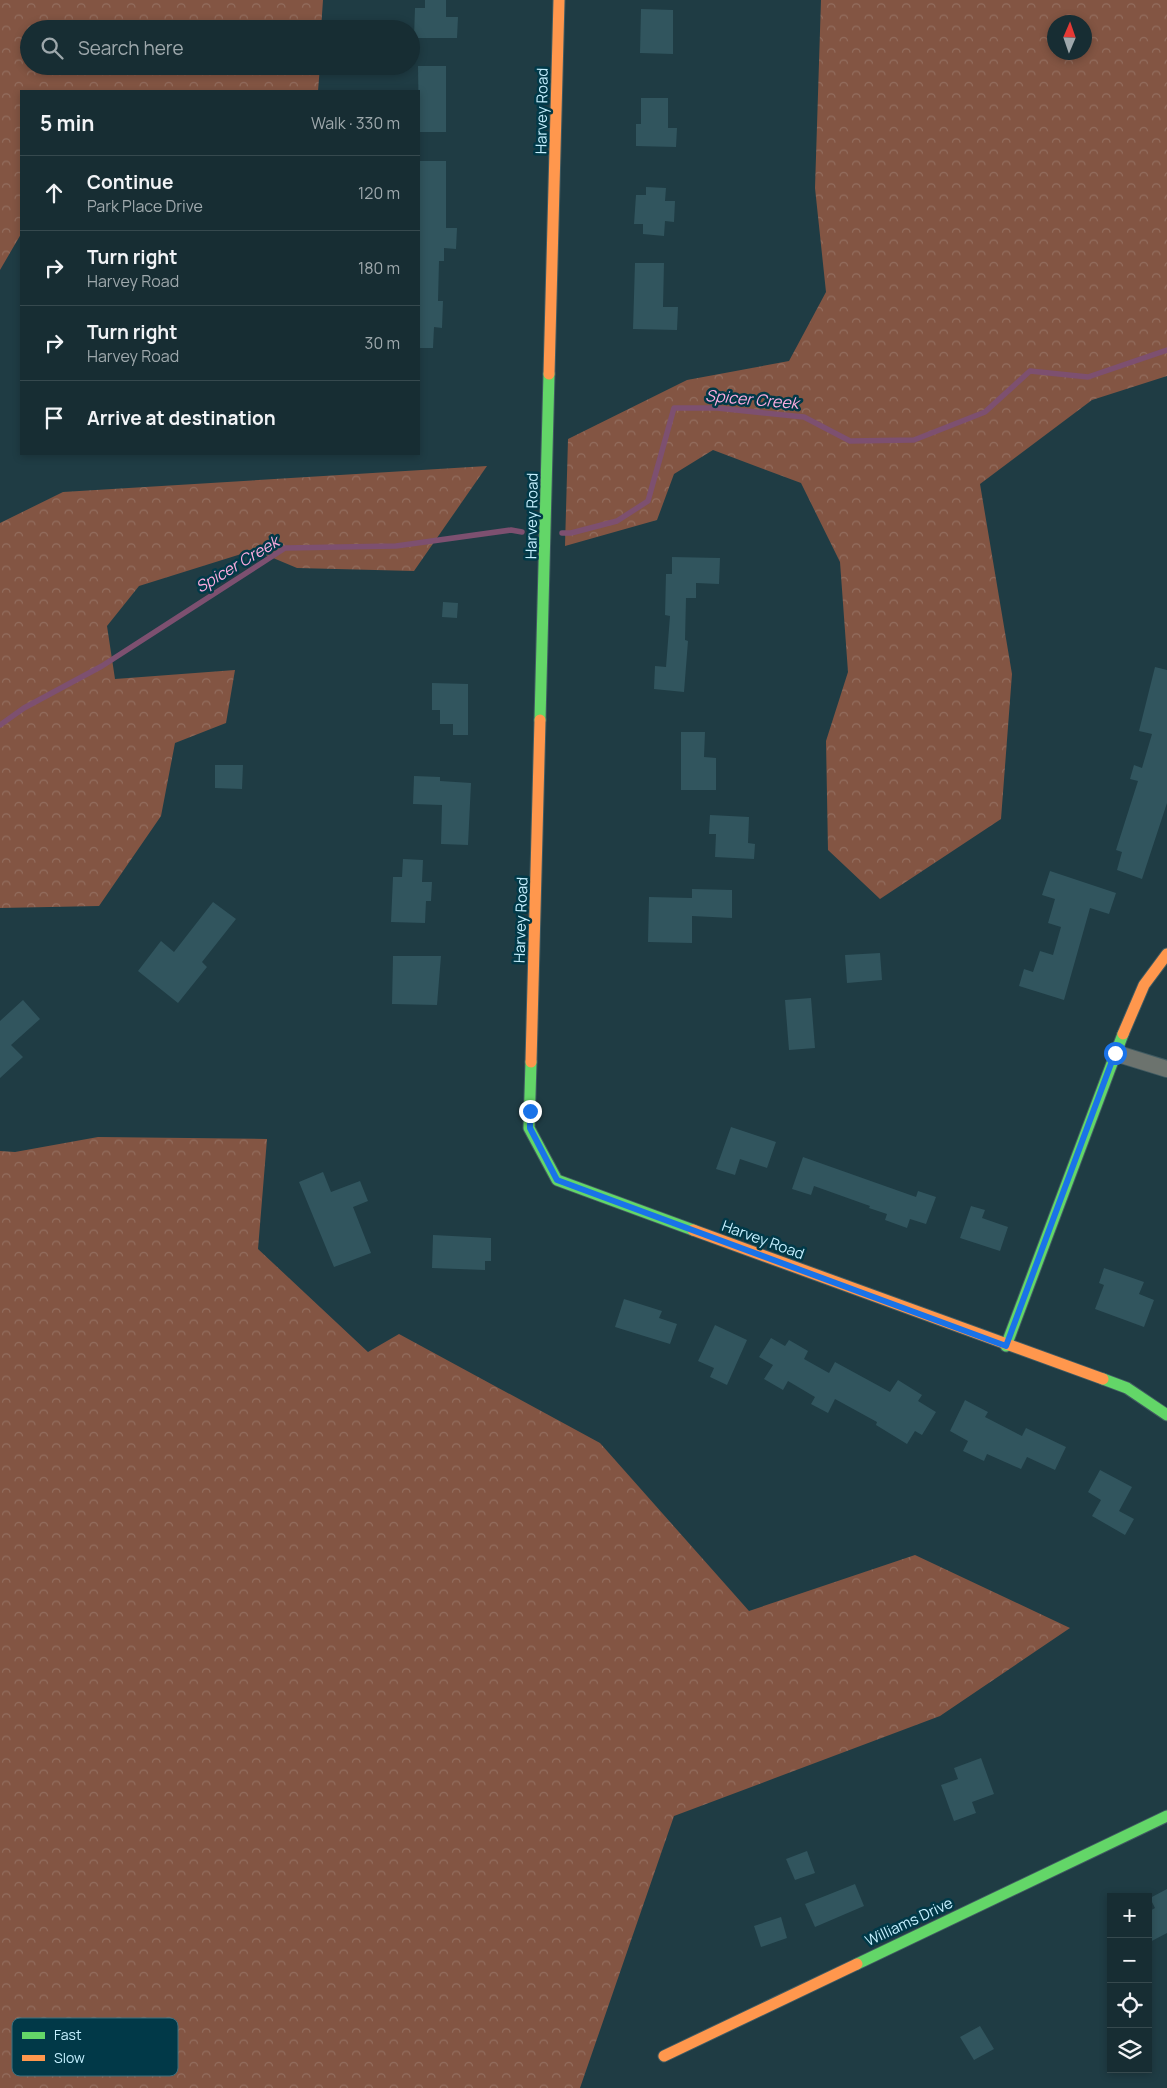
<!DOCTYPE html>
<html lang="en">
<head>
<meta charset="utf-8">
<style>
	:root { --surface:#172d33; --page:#24393f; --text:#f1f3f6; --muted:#9ea8ac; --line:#36494e }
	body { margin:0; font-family:Manrope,sans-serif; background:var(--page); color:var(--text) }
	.controls { position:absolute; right:15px; bottom:15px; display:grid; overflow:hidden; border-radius:0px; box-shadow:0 2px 8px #0003 }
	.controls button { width:45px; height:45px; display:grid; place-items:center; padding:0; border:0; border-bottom:1px solid var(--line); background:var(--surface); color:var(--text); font:25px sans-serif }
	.compass { position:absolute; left:1047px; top:15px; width:45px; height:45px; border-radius:50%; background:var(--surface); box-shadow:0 2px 8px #0003; rotate:2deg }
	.stop { position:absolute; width:15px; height:15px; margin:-11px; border:4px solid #1a73e8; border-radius:50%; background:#fff }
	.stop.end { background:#1a73e8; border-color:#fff; box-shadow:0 1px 5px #0008 }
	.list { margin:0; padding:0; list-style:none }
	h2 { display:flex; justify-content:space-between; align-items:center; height:65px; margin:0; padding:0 20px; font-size:21px }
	h2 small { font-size:16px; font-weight:400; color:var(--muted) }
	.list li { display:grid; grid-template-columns:32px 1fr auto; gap:15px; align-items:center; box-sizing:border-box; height:75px; padding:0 20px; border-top:1px solid var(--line) }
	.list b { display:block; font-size:19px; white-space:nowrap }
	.list p { margin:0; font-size:16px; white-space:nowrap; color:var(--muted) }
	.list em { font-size:16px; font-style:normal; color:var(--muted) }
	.icon { flex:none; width:28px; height:28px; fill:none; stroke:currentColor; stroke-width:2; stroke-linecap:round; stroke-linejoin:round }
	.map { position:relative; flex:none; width:1167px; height:2088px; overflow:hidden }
	.search { position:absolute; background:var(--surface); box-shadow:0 2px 8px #0003; left:20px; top:20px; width:400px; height:55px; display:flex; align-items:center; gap:12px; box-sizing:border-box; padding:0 18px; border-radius:28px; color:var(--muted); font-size:19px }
	.panel { position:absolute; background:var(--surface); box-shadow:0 2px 8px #0003; left:20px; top:90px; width:400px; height:365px; border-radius:0px }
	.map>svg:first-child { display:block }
	.forest { fill:url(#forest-crowns); fill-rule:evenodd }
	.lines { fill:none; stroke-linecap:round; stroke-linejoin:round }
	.stream { stroke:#7d5070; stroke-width:5.5 }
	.building { fill:#31555e }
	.street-casing { stroke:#405b62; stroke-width:18 }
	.fast-casing { stroke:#405b62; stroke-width:13 }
	.slow-casing { stroke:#405b62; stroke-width:13 }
	.street { stroke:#6c736e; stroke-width:16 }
	.fast { stroke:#63d668; stroke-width:11 }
	.slow { stroke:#ff974d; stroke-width:11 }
	.route { stroke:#1a73e8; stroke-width:6 }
	.labels { text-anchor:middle; stroke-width:5; stroke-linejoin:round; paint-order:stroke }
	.street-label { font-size:15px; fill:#c5f0ff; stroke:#013948 }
	.water-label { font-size:16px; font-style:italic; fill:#fcacdf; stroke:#013948 }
	.key { fill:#013948; stroke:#3c707f; stroke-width:1 }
	.key-label { font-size:14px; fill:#c5f0ff }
</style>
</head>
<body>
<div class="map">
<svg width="1167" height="2088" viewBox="0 0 1167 2088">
	<defs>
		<pattern id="forest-crowns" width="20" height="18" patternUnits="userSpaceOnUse" patternTransform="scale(1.25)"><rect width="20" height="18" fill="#835543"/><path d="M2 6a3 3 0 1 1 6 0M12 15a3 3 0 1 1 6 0" fill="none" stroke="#936e5f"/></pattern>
	</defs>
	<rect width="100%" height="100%" fill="#1f3c44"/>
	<g class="forest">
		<polygon points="0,0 323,0 321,29 29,29 29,66 320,66 318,91 21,91 21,234 0,270"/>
		<path d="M821,0H1167V376L1092,400L980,484L1012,674L1001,819L880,899L828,850L826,741L848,672L840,562L801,483L713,450L674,474L657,520L565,546L568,439L687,380L789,361L826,292L815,188ZM1084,22V52H1054V22Z"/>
		<polygon points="487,466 414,571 297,568 254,550 139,586 107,626 115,679 235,670 226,723 175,743 161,816 99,906 0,908 0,523 63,492"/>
		<polygon points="98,1137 267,1139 258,1249 368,1352 399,1334 600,1443 749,1611 915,1555 1070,1628 940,1716 674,1816 580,2088 0,2088 0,1151 15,1152"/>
	</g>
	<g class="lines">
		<g class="stream">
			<polyline points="562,533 571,533 617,521 648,501 674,408 717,408 804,417 850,441 914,440 985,412 1030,371 1088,377 1167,350"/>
			<polyline points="0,725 24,708 102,666 285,548 396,546 511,530 522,532"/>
		</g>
	</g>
	<g class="building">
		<polygon points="425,0 446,0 446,17 458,17 457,38 414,38 415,8 425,8"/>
		<polygon points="641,9 673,10 673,54 640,53"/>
		<polygon points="418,66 446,66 446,132 419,132"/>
		<polygon points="641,98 668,98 668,128 677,128 676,147 636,146 636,124 641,124"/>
		<polygon points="419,161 446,161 446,228 457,228 456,249 444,248 444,261 439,261 438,301 443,301 442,328 434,327 433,348 419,348"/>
		<polygon points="646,187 666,188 665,201 675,201 674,222 665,221 664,236 643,234 643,224 634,224 636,195 646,195"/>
		<polygon points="635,263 664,263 663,307 678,307 677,330 633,329"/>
		<polygon points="672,557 720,558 719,584 696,583 696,598 686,598 685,640 688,641 684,692 654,689 655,666 666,667 670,616 665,615 666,574 672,574"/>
		<polygon points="443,602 458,603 457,618 442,617"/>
		<polygon points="1155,667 1167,670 1167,803 1142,879 1117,870 1122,852 1116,850 1138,781 1130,779 1134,765 1142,768 1152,734 1139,731"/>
		<polygon points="432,683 468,684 468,735 453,735 453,724 440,724 440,710 432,710"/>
		<polygon points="681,732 705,732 704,757 716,758 716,790 681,790"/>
		<polygon points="215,765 243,765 242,789 215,788"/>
		<polygon points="414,776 440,777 440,781 471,783 468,845 441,844 442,805 413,804"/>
		<polygon points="710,815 749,817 748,843 755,844 754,859 715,857 716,834 709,834"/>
		<polygon points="403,859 423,860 422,882 432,882 431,901 426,901 425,923 391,922 393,877 402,877"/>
		<polygon points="1050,871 1116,893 1109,914 1090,908 1064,1000 1019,986 1024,969 1033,972 1040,951 1053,955 1061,927 1048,923 1055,899 1042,895"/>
		<polygon points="692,889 732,890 732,918 692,916 692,943 648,942 649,897 692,898"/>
		<polygon points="213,902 236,919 202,962 207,967 178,1003 138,971 161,941 174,952"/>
		<polygon points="880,953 882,980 847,983 845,955"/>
		<polygon points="393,956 441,956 437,1005 392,1004"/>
		<polygon points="811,998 815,1048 789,1050 785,1000"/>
		<polygon points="23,1000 40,1019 11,1045 23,1057 0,1078 0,1021"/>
		<polygon points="731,1127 776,1142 767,1168 740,1159 735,1175 716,1169"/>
		<polygon points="803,1157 916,1197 918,1191 936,1197 926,1224 910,1219 907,1228 885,1220 887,1214 869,1208 870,1206 814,1186 811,1195 792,1189"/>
		<polygon points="323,1172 331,1192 360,1181 368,1201 353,1207 371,1253 334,1267 299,1182"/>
		<polygon points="971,1206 985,1210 982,1218 1008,1227 1000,1251 960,1238"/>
		<polygon points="433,1235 491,1238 491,1261 485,1261 485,1270 432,1268"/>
		<polygon points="1104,1268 1144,1282 1139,1294 1154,1300 1144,1327 1095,1309 1104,1285 1099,1283"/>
		<polygon points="624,1299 662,1311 659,1318 677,1324 670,1344 615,1327"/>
		<polygon points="715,1325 747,1340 727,1385 710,1377 714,1368 698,1361"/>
		<polygon points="771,1338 785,1346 789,1340 808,1351 804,1359 829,1373 835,1362 890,1392 898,1380 922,1395 918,1401 936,1412 922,1435 915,1431 907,1444 876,1425 877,1422 835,1399 828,1413 811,1404 815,1397 788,1381 783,1390 764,1379 773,1365 759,1357"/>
		<polygon points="965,1400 988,1412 985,1417 1022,1436 1026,1428 1066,1447 1055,1470 1027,1457 1021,1469 987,1454 984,1461 963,1451 968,1441 950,1431"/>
		<polygon points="1100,1470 1132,1487 1119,1511 1134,1519 1125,1535 1092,1516 1101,1500 1088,1492"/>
		<polygon points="981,1758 994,1794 972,1802 976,1813 954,1821 941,1785 958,1779 954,1768"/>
		<polygon points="807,1851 815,1873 795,1880 786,1859"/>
		<polygon points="855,1884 864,1906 815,1927 805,1904"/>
		<polygon points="1167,1889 1167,1933 1148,1943 1148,1912 1155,1908 1150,1898"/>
		<polygon points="781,1917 787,1938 761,1947 754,1926"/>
		<polygon points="980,2026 994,2049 974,2060 960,2037"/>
	</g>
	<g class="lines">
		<defs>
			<polyline id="street" points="1115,1053 1167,1069"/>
			<g id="fast">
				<polyline points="540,720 549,374"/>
				<polyline points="531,1062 529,1128 557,1180 693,1230"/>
				<polyline points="1006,1346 1123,1034"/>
				<polyline points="1103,1379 1127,1388 1167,1415"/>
				<polyline points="857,1964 1167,1816"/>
			</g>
			<g id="slow">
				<polyline points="549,374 559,0"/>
				<polyline points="1123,1034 1144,985 1167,954"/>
				<polyline points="531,1062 540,720"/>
				<polyline points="693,1230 1103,1379"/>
				<polyline points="664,2056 857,1964"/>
			</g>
		</defs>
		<use href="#street" class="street-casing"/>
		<use href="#fast" class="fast-casing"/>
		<use href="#slow" class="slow-casing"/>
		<use href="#street" class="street"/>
		<use href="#fast" class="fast"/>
		<use href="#slow" class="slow"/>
	</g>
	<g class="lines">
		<polyline class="route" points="530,1111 530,1128 557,1180 1006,1346 1115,1053"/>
	</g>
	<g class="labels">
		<g class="street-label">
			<text transform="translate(542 111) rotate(-89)" y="5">Harvey Road</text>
			<text transform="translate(532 516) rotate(-89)" y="5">Harvey Road</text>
			<text transform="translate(521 920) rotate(-88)" y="5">Harvey Road</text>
			<text transform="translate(763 1240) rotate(20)" y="5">Harvey Road</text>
			<text transform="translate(909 1922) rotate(-25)" y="5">Williams Drive</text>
		</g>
		<g class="water-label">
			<text transform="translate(752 399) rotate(5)" y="6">Spicer Creek</text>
			<text transform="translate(237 564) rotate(-31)" y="6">Spicer Creek</text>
		</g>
	</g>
	<rect x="12" y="2018" width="166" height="58" rx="8" class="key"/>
	<rect x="22" y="2032" width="23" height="7" fill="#63d668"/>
	<rect x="22" y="2055" width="23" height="6" fill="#ff974d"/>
	<g class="key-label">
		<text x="54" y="2040">Fast</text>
		<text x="54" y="2063">Slow</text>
	</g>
</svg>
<div class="controls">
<button>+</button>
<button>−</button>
<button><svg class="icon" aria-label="locate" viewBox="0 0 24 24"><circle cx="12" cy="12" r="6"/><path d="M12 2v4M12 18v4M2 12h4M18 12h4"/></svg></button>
<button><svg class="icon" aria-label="layers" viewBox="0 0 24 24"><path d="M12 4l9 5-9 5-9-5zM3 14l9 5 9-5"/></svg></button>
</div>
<svg class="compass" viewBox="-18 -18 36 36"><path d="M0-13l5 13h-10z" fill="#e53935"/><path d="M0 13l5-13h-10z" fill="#9ea8ac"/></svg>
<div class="stop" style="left:1115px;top:1053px"></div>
<div class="stop end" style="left:530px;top:1111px"></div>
<div class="search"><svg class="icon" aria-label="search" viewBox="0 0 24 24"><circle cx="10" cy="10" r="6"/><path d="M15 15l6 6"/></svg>Search here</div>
<section class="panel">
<h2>5 min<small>Walk · 330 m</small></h2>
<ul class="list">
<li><svg class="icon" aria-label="ahead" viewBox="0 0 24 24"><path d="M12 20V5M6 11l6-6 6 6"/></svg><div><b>Continue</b><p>Park Place Drive</p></div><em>120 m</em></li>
<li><svg class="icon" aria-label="right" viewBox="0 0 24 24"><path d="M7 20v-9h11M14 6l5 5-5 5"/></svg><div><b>Turn right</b><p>Harvey Road</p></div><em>180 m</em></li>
<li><svg class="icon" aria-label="right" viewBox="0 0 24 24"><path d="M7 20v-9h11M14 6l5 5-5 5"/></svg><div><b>Turn right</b><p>Harvey Road</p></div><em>30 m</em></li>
<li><svg class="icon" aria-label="arrive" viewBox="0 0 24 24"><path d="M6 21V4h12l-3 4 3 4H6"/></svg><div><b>Arrive at destination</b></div></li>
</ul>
</section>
</div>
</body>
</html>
